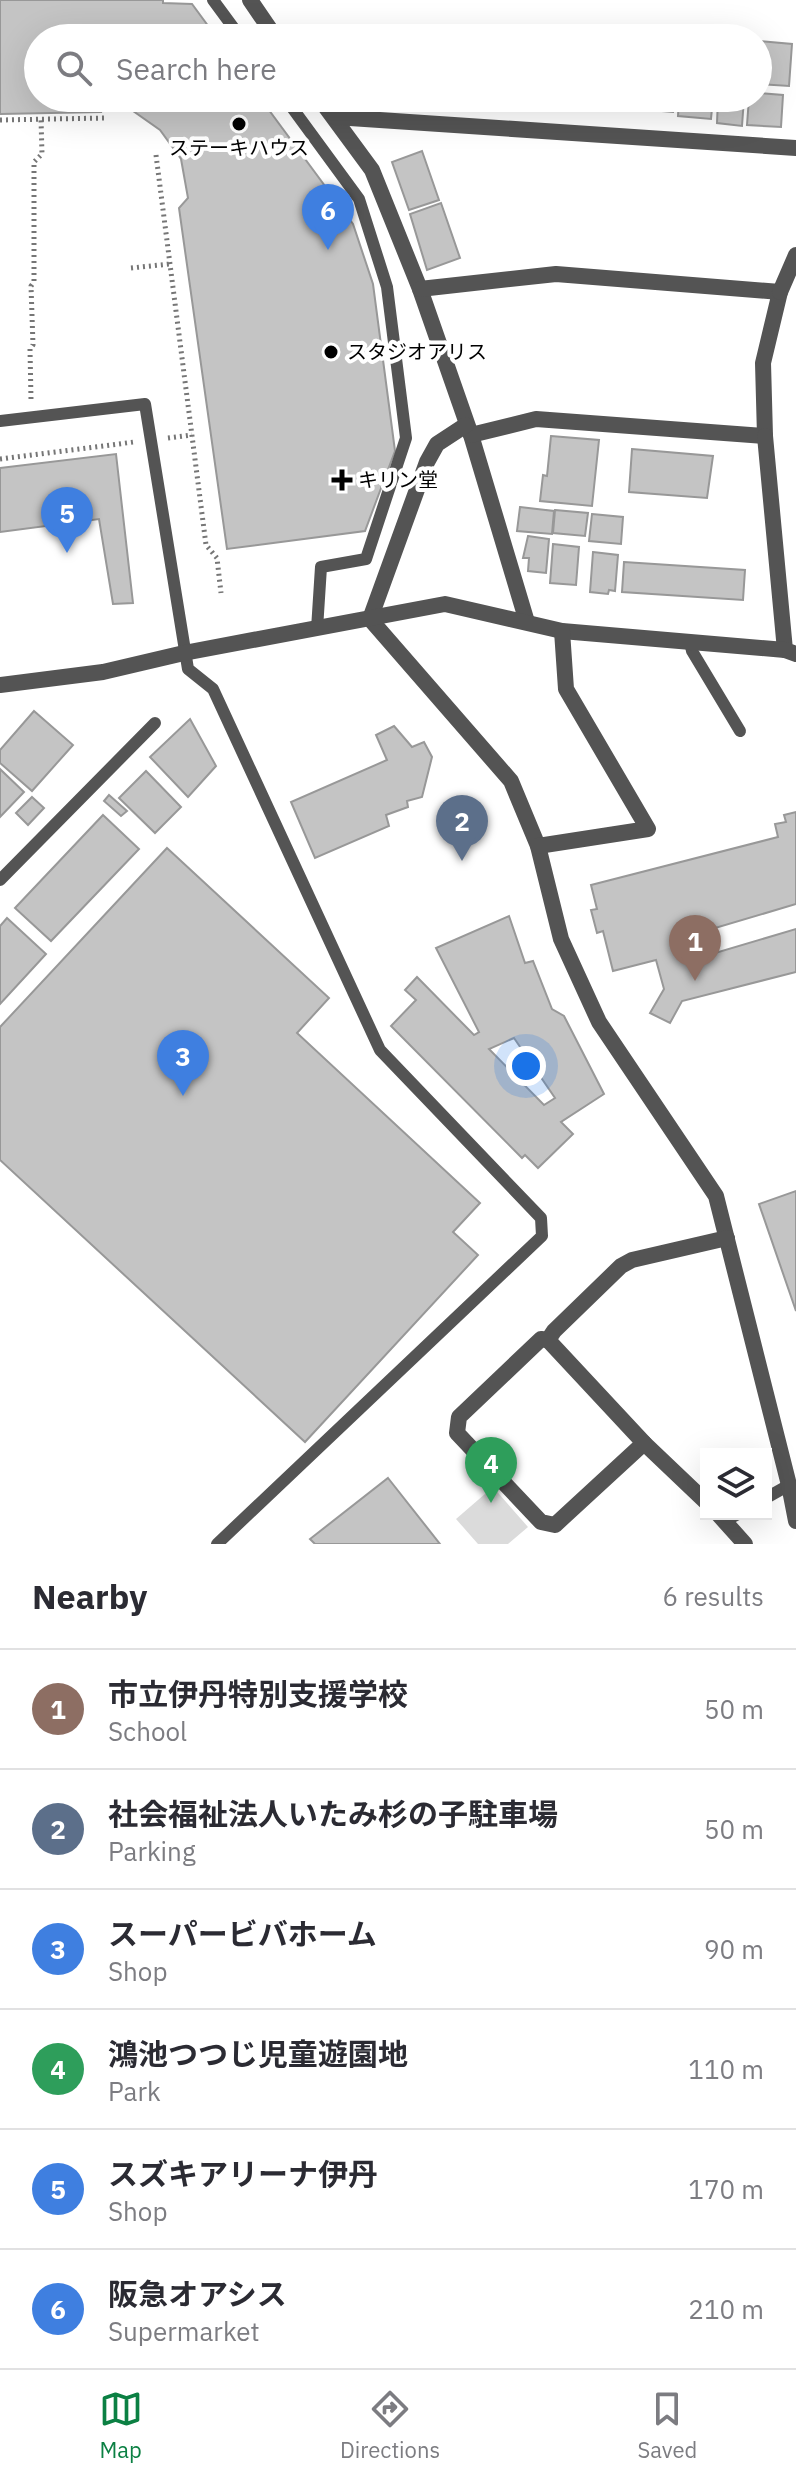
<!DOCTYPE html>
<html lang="en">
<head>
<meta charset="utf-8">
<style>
	:root { --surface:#fff; --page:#f7f7f7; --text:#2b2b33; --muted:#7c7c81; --line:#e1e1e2; --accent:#0b8043 }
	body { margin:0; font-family:"IBM Plex Sans","Noto Sans JP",sans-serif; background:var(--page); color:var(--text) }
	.controls { position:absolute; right:24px; bottom:24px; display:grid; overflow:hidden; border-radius:0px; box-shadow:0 8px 32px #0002 }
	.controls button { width:72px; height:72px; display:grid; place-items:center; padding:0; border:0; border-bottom:2px solid var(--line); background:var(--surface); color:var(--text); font:40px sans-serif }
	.you { position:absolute; left:526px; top:1066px; width:28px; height:28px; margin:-20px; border:6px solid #fff; border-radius:50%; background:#1a73e8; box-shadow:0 0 0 12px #1a73e833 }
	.badge { display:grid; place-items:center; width:52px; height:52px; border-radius:50%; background:var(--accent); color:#fff; font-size:26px; font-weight:700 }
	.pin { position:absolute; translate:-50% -66px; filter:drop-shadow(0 2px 4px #0008) }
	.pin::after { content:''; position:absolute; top:42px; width:28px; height:24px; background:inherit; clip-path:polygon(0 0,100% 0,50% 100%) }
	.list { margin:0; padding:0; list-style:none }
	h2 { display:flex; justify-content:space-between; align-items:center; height:104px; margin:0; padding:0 32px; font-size:34px }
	h2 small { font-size:26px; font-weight:400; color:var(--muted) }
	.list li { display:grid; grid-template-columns:52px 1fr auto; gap:24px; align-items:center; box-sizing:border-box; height:120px; padding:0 32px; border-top:2px solid var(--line) }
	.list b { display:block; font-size:30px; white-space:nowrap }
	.list p { margin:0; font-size:26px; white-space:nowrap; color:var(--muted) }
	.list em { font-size:26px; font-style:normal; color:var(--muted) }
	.icon { flex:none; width:44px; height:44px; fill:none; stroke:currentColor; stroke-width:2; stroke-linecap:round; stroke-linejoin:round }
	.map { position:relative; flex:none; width:796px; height:1544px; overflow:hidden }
	.search { position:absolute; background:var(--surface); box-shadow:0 8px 32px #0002; left:24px; right:24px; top:24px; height:88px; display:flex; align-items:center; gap:20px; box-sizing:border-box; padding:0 28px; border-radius:44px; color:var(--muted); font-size:30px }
	.sheet { height:824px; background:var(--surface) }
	nav { display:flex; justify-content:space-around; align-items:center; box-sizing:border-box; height:112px; border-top:2px solid var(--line); background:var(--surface); font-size:22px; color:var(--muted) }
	nav a { display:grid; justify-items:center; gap:4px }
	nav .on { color:var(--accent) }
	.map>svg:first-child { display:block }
	.green { fill:#dbdbdb }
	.building { fill:#c4c4c4; stroke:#989898; stroke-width:2; fill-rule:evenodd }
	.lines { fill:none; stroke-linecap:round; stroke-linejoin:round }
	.path { stroke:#767676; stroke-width:5; stroke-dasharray:2 4; stroke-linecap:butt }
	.lane { stroke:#545454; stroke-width:12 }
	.street { stroke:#545454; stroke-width:16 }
	.poi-dot { fill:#000; stroke:#fff; stroke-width:3 }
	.labels { text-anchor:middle; stroke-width:8; stroke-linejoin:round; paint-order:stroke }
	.poi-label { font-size:20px; fill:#000; stroke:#fff; text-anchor:start }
</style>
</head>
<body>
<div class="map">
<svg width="796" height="1544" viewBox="0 0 796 1544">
	<rect width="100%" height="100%" fill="#fff"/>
	<polygon class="green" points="493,1487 528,1527 508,1544 478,1544 456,1519"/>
	<g class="building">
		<polygon points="0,0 163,0 163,3 192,4 217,38 38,38 38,98 260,98 353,224 373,284 395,451 365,531 227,549 179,208 188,198 181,159 160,130 133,111 100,107 101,112 0,114"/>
		<polygon points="646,27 710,32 709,38 645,38"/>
		<polygon points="758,41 792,44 789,86 758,84"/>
		<polygon points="758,93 783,95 781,127 747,125 749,98 758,98"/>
		<polygon points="639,98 674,98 673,112 638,109"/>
		<polygon points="679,98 713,98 711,119 678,116"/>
		<polygon points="718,98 744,98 742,126 717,123"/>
		<polygon points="422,151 439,200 409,210 392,162"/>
		<polygon points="441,203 460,258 427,270 410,214"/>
		<polygon points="551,436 599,440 592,506 540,501 543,475 547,476"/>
		<polygon points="632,449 713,456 707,498 629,492"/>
		<polygon points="116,454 133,603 113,604 99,519 0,532 0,468"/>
		<polygon points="520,507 554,511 552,534 517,531"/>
		<polygon points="555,510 588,513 585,536 553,533"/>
		<polygon points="592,514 623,517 621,544 589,541"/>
		<polygon points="528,536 549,539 546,573 528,571 529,558 523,558"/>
		<polygon points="553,544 579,547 576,585 550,583"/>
		<polygon points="593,552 618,555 615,591 609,590 608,594 590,592"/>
		<polygon points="624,562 745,570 743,600 622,592"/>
		<polygon points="34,711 73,745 32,791 0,763 0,750"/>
		<polygon points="190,719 216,766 188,797 150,757"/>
		<polygon points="394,726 412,747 424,742 432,757 422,797 407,801 408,807 386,815 389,826 315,858 291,802 387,760 376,735"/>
		<polygon points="0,769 24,792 0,817"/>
		<polygon points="146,771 181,807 155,833 119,798"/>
		<polygon points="109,795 127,811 121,816 104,801"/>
		<polygon points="32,797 44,808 28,825 16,813"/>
		<polygon points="796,812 796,904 678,939 685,962 796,929 796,972 682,1001 670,1023 650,1013 664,989 656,960 613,971 603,931 597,933 591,910 597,909 591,885 778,837 775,824 786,822 784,815"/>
		<polygon points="103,815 139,849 51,941 15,908"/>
		<polygon points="167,848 329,998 297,1033 480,1203 453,1232 478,1255 305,1442 0,1160 0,1027"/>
		<path d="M509,916L525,963L533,961L552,1009L564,1016L604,1094L561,1122L573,1134L538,1168L525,1155L522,1158L391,1026L416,1000L405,990L417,977L474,1035L479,1032L436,948ZM514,1038L555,1098L544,1105L489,1049Z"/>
		<polygon points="7,918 46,954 0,1004 0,926"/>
		<polygon points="796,1191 796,1311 759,1204"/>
		<polygon points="388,1478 440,1544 315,1544 310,1539"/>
	</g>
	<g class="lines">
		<g class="path">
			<polyline points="0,120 105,118"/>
			<polyline points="156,155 206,545 217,558 221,593"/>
			<polyline points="131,268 170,264"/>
			<polyline points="31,399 30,349 33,345 31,286 34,282 34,162 42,154 41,119"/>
			<polyline points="168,438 192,435"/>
			<polyline points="0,459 134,442"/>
		</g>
		<g class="lane">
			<polyline points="213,0 241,38"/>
			<polyline points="285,98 359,199 387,287 406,438 366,559 321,567 317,629"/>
			<polyline points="0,421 145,404 188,669 213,689 380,1050 541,1218 542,1236 217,1544"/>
			<polyline points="690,642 692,651 740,731"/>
			<polyline points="0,880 155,723"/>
			<polyline points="766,1498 789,1485"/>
			<polyline points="725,1521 738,1514"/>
		</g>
		<g class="street">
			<polyline points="250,0 276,38"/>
			<polyline points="319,98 372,170 420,289 471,435 527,622"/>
			<polyline points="335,117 796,148"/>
			<polyline points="420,289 556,274 780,292 763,363 765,436 536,419 471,435"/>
			<polyline points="780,292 796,255"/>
			<polyline points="466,425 437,444 427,462 370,619 511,781 538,846 561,939 599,1022 716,1196 789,1485 796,1521"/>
			<polyline points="765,436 785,650 796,654"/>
			<polyline points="0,685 103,672 184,653 445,604 562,631 785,650"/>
			<polyline points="538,846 648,829 566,689 562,631"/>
			<polyline points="548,1340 541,1339 459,1417 457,1433 541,1522 555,1525 644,1443"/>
			<polyline points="706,1502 644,1443 548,1340 554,1331 621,1266 632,1260 727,1238"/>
			<polyline points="718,1514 745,1544"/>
		</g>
	</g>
	<g class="poi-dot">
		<circle cx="239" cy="124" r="8"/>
		<circle cx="331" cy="352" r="8"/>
		<path d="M338 468h8v8h8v8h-8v8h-8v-8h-8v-8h8z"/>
	</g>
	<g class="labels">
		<g class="poi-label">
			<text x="239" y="155" text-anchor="middle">ステーキハウス</text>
			<text x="347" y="359">スタジオアリス</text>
			<text x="358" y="487">キリン堂</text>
		</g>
	</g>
</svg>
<div class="controls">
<button><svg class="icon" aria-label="layers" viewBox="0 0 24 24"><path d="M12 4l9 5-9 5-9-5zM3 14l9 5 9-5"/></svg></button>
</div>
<div class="you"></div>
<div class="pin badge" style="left:695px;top:981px;background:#8d6e63">1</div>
<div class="pin badge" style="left:462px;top:861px;background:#5c6f8a">2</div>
<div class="pin badge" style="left:183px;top:1096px;background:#3f7fe0">3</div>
<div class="pin badge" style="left:491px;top:1503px;background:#2e9e5b">4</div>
<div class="pin badge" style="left:67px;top:553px;background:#3f7fe0">5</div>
<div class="pin badge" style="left:328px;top:250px;background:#3f7fe0">6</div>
<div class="search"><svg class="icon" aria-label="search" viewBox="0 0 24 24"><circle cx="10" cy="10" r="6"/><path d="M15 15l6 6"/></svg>Search here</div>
</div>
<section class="sheet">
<h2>Nearby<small>6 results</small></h2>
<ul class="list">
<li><span class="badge" style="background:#8d6e63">1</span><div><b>市立伊丹特別支援学校</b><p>School</p></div><em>50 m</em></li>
<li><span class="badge" style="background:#5c6f8a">2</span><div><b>社会福祉法人いたみ杉の子駐車場</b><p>Parking</p></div><em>50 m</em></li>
<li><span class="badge" style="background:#3f7fe0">3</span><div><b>スーパービバホーム</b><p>Shop</p></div><em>90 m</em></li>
<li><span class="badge" style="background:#2e9e5b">4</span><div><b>鴻池つつじ児童遊園地</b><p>Park</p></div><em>110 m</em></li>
<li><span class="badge" style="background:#3f7fe0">5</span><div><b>スズキアリーナ伊丹</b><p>Shop</p></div><em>170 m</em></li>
<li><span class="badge" style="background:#3f7fe0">6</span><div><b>阪急オアシス</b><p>Supermarket</p></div><em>210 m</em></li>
</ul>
</section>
<nav>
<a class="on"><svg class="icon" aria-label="map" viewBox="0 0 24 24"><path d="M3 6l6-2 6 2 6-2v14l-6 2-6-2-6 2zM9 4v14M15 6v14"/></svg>Map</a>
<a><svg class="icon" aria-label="directions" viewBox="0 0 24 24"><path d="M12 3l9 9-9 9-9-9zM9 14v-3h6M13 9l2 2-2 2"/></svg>Directions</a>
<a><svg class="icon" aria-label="saved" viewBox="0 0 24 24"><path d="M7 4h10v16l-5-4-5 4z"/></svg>Saved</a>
</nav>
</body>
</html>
